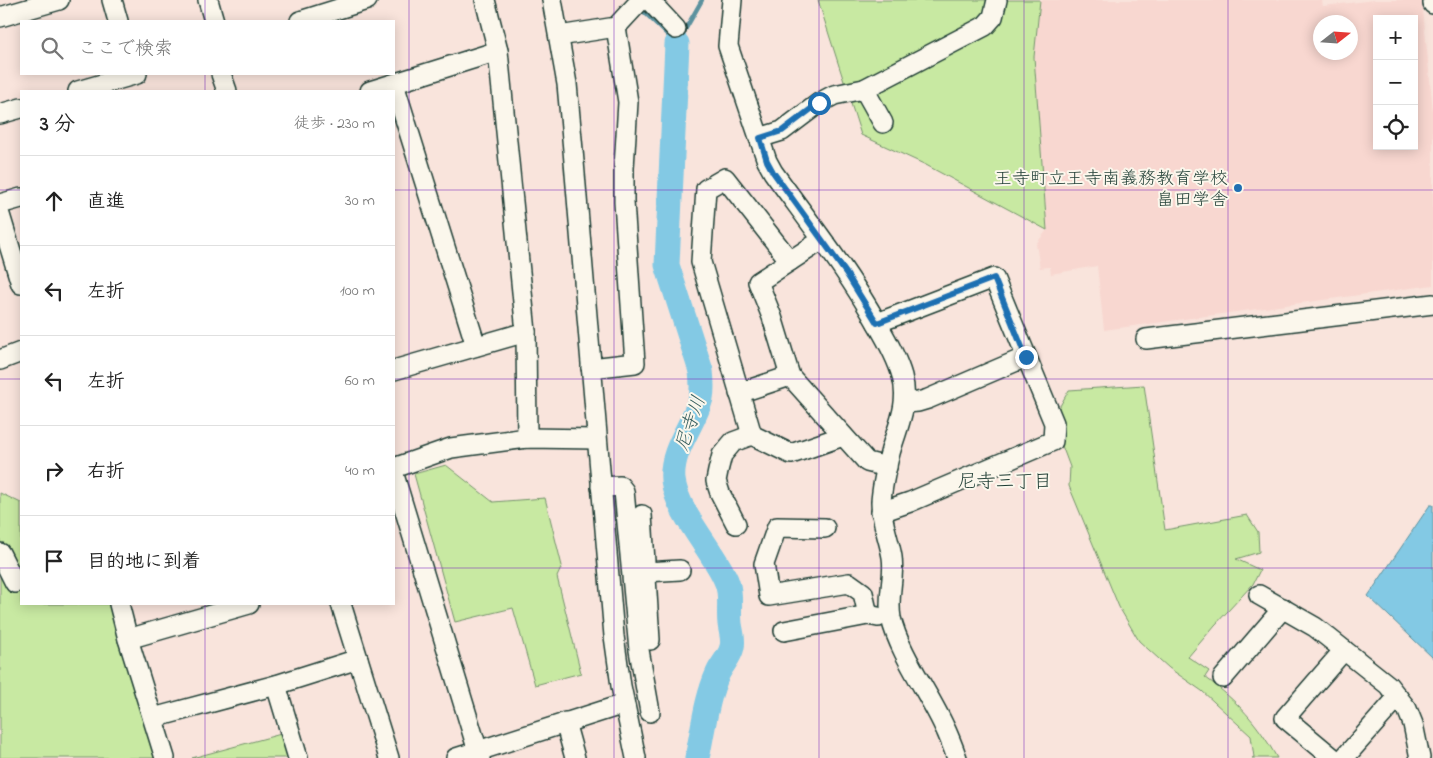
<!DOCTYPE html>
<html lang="ja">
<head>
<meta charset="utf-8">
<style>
	:root { --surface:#fff; --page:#f6f6f6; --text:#222; --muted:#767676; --line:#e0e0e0 }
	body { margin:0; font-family:"Indie Flower","Klee One",sans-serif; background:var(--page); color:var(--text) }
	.controls { position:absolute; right:15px; top:15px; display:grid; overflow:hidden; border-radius:0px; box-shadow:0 2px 12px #0003 }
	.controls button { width:45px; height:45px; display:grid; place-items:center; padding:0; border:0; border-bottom:1px solid var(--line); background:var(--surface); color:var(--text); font:25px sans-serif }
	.compass { position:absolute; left:1313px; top:15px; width:45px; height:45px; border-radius:50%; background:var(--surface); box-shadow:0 2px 12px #0003; rotate:73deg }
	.stop { position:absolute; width:15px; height:15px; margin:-11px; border:4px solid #1f6fb2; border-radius:50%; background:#fff }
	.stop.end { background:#1f6fb2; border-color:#fff; box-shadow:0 1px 5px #0008 }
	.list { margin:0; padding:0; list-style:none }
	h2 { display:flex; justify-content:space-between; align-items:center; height:65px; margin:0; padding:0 20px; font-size:21px }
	h2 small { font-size:16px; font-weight:400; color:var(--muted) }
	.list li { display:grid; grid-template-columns:32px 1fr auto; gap:15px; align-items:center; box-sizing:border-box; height:90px; padding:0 20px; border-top:1px solid var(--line) }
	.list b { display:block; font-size:19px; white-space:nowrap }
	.list em { font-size:16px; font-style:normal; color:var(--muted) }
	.icon { flex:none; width:28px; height:28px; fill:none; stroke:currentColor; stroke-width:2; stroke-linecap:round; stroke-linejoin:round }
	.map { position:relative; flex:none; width:1433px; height:758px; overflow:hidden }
	.search { position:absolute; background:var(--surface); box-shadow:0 2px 12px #0003; left:20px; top:20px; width:375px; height:55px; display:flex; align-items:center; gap:12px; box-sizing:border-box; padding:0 18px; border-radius:0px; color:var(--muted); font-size:19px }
	.panel { position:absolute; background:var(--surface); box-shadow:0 2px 12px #0003; left:20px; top:90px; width:375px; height:515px; border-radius:0px }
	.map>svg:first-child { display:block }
	.built { fill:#f8d7d0; fill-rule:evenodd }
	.green { fill:#c8e9a2; stroke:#74936b }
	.water { fill:#83c9e4; stroke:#5b919e }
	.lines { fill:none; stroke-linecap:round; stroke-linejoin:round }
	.stream { stroke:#5b919e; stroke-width:4.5 }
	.river { stroke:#83c9e4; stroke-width:25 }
	.minor-casing { stroke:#1f3d34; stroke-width:22 }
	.minor { stroke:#fbf7ec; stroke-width:19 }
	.route { stroke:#1f6fb2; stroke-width:6 }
	.grid { fill:none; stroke:#7b2cbf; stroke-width:1; stroke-opacity:0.55 }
	.poi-dot { fill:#1f6fb2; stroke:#fbf7ec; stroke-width:2 }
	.labels { text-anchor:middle; stroke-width:4; stroke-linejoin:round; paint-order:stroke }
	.poi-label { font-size:18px; fill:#1f3d34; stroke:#fbf7ec; text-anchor:end }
	.water-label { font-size:19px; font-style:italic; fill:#386060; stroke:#fbf7ec }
	.neighbourhood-label { font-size:19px; fill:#1f3d34; stroke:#fbf7ec }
</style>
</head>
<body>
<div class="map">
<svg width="1433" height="758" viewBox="0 0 1433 758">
	<rect width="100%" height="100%" fill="#f9e4dc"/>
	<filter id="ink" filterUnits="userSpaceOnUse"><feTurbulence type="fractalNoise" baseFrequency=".02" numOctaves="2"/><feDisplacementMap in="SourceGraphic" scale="10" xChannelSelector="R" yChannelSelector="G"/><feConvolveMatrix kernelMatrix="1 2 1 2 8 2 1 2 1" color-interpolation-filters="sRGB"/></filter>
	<g filter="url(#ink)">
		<path class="built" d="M1040,0H1322L1323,6L1375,0H1422L1433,111V285L1104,330L1097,266L1051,274L1050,267L1040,268L1036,244L1047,230L1034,57ZM1377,19H1414V146H1377ZM1320,22H1350V52H1320Z"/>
		<g class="green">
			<polygon points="818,0 1040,0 1034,57 1047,230 926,165 861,135"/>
			<path d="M1144,385L1165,530L1247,515L1258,532L1259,552L1236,559L1260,570L1253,584L1215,625L1188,657L1209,671L1205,677C1238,702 1257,722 1277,758H1252L1254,757L1251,736L1202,691L1169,668L1139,641L1119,607L1069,486L1070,467L1061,443L1056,413L1069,390Z"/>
			<polygon points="446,465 493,502 545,498 562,566 557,577 581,673 535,685 513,608 455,622 414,474"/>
			<polygon points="0,493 21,503 21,604 112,604 162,758 0,758"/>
			<polygon points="281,734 288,758 192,758"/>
		</g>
		<polygon class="water" points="1430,505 1433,505 1433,658 1368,596"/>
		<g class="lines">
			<polyline class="stream" points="640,8 677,44 702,0"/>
			<path class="river" d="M677,44L667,265L701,371C702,380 703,389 701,398C694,425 670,450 673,480C677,512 710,547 724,576C733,592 728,608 730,624C731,632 734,639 732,647C730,657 722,664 718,673C706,699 703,731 697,758"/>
			<defs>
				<g id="minor">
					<polyline points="112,0 118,21"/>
					<polyline points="208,0 214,21"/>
					<polyline points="485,0 498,51 526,332 527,438"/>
					<polyline points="552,0 567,84 573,150 614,636 621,686 636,758"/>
					<polyline points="649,0 676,29"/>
					<path d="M732,0L728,46L767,161L773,172C809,222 848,271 878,325C888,342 897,358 902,376C910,405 897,427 890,453C886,469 882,486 881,502C881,521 889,539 892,557C895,577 887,597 891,618C899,653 929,693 944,726C949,736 953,747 957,758"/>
					<polyline points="1433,0 1433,4"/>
					<polyline points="0,17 59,0"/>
					<polyline points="300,21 367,0"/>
					<polyline points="559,36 616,27 641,0"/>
					<polyline points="221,74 227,91"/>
					<polyline points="394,84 476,346"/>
					<polyline points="864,89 883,123"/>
					<polyline points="78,91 137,74"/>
					<polyline points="370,91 498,51"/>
					<polyline points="0,114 21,108"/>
					<polyline points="759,138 782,131 819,103 834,95 864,89 985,26 993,17 997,0"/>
					<polyline points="0,204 21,198"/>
					<polyline points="0,215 21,284"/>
					<polyline points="822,240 758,282 772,317 790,376 867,462 887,467"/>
					<polyline points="790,261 725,178 706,189 701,262 752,435 791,454 843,436"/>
					<polyline points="877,323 994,278 1054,423 1053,441 910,502 881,512"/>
					<polyline points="1146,339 1433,304"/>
					<polyline points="0,360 21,352"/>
					<polyline points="591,368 635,363 624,202 624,168 628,102 616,27"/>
					<polyline points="394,370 526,332"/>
					<polyline points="739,393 790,376"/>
					<polyline points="905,403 918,402 928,399 1026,357"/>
					<polyline points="394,468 451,448 527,438 596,439"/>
					<polyline points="394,475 480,758"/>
					<polyline points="601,487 620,486 624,491 639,650 650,712"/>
					<polyline points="642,515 650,640"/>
					<polyline points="736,524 720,493 716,481 718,471 722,455 733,442 752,435"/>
					<polyline points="825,528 777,527 764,564 769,596 849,583 863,593 868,615"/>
					<polyline points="0,553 15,583 21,581"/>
					<polyline points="646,572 680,570"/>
					<polyline points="1259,595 1315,627 1388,685 1407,709 1413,724 1420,758"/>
					<polyline points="119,604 128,639 165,758"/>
					<polyline points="341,604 389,758"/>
					<polyline points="784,631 868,615 878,617"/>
					<polyline points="128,639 249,604"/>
					<polyline points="1223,678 1283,608"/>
					<polyline points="276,685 298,758"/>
					<polyline points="153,718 276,685 358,659"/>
					<polyline points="565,722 575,758"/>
					<polyline points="456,758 624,704"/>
					<polyline points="1333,758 1285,718 1344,650"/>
					<polyline points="1344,758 1398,697"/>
				</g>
			</defs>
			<use href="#minor" class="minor-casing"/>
			<use href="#minor" class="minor"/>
		</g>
	</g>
	<g class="lines" filter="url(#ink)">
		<polyline class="route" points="819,103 782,131 760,138 767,161 773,172 846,273 877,323 994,278 1026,357"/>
	</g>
	<path class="grid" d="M205,0V21M409,0V758M614,0V758M819,0V758M1024,0V758M1228,0V758M205,74V91M0,190H21M394,190H1433M0,379H21M394,379H1433M0,568H21M394,568H1433M205,604V758"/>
	<circle class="poi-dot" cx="1238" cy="188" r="5"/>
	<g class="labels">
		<g class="poi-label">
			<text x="1228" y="184">王寺町立王寺南義務教育学校<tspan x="1228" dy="21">畠田学舎</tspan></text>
		</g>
		<g class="water-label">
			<text transform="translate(689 423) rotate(-71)" y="7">尼寺川</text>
		</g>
		<g class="neighbourhood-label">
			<text x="1005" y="487">尼寺三丁目</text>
		</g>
	</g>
</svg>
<div class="controls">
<button>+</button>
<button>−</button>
<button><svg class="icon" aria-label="locate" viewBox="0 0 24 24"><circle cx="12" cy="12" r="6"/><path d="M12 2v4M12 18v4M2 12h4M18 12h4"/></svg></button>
</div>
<svg class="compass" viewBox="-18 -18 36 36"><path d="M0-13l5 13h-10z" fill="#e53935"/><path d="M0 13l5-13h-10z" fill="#767676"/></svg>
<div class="stop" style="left:819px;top:103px"></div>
<div class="stop end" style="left:1026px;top:357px"></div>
<div class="search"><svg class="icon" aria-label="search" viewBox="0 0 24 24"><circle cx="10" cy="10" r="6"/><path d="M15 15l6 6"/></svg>ここで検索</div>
<section class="panel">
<h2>3 分<small>徒歩 · 230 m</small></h2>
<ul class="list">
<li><svg class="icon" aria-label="ahead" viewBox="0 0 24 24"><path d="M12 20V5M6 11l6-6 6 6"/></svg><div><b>直進</b></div><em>30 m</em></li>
<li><svg class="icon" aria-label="left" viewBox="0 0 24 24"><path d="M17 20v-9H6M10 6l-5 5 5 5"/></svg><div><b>左折</b></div><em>100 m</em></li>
<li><svg class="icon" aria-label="left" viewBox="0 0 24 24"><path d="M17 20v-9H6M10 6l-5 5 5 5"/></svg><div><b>左折</b></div><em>60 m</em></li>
<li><svg class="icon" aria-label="right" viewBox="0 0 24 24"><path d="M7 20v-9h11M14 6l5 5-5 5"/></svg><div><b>右折</b></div><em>40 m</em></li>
<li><svg class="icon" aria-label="arrive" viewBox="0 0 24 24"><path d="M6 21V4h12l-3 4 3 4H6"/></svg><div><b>目的地に到着</b></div></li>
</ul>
</section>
</div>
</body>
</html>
